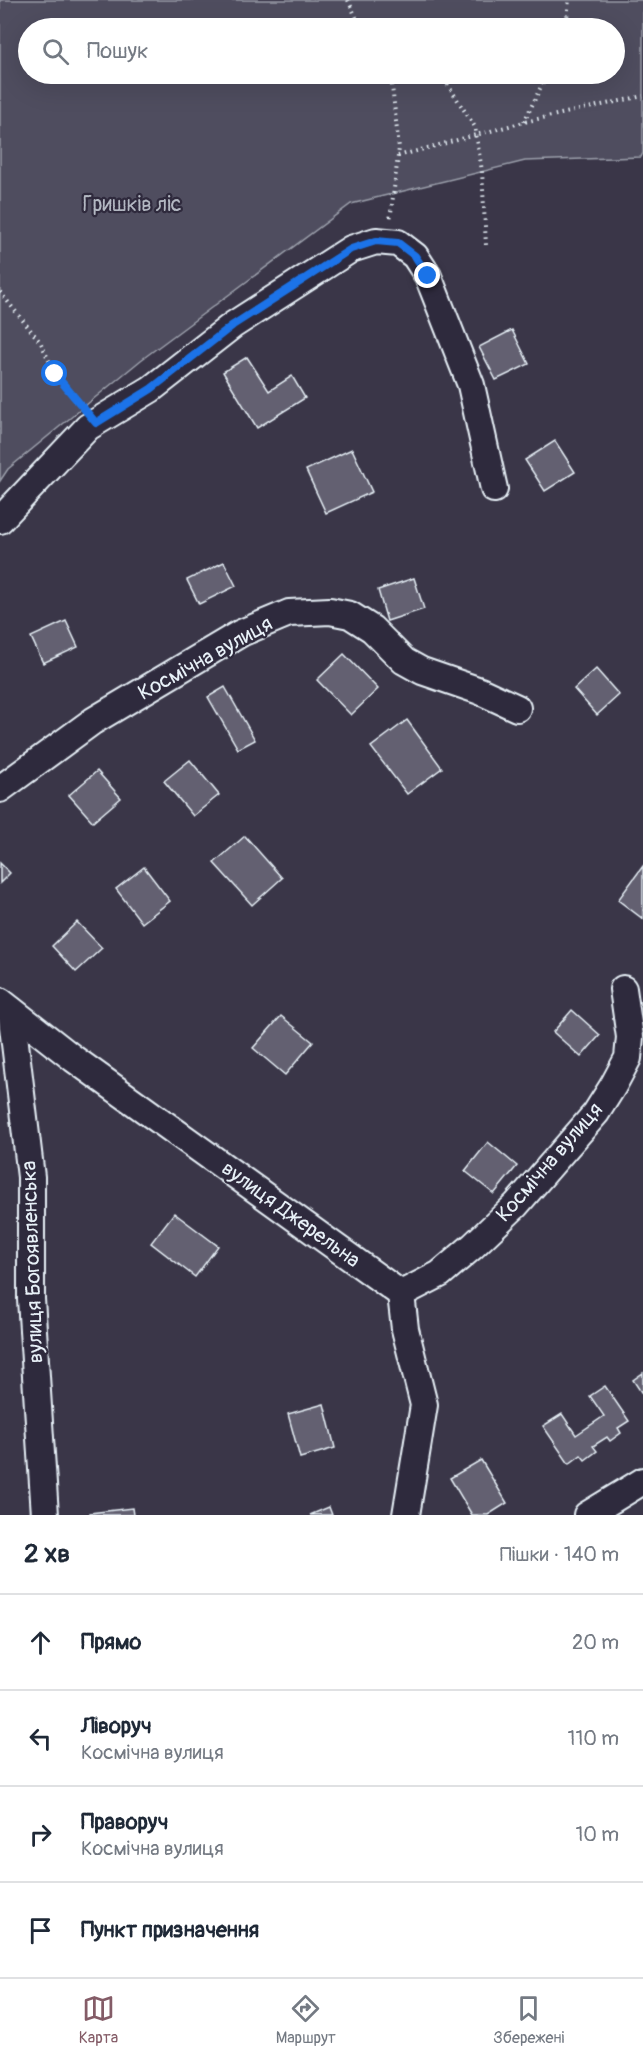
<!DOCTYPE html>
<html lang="uk">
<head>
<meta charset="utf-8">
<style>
	:root { --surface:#fff; --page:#f6f6f7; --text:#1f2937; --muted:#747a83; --line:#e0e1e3; --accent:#845c67 }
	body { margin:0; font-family:Pangolin,sans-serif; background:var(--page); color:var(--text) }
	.stop { position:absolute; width:18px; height:18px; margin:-14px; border:4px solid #1a73e8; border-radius:50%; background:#fff }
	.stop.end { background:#1a73e8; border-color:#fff; box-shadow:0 2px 6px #0008 }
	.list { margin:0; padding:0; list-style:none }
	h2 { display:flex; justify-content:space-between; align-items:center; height:78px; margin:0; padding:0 24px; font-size:26px }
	h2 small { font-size:20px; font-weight:400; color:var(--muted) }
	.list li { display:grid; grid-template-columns:39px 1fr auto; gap:18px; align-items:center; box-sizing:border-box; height:96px; padding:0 24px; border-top:2px solid var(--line) }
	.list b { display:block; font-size:22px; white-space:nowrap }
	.list p { margin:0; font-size:20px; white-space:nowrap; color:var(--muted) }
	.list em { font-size:20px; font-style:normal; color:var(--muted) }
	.icon { flex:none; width:33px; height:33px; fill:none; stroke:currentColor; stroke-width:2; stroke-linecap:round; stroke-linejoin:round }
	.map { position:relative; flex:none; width:643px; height:1515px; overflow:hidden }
	.search { position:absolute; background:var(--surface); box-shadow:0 6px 24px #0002; left:18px; right:18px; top:18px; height:66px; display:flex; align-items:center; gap:15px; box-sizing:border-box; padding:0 21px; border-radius:33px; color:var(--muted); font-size:22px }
	.sheet { height:462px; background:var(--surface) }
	nav { display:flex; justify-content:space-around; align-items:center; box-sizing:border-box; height:84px; border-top:2px solid var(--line); background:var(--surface); font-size:16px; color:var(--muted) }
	nav a { display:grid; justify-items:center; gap:3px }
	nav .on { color:var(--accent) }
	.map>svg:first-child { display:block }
	.green { fill:#504e5f; stroke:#9ca0ac; stroke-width:1.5; fill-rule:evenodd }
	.building { fill:#636171; stroke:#e8f1f8; stroke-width:1.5 }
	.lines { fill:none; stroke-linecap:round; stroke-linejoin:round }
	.street-casing { stroke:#e8f1f8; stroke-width:30 }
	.path { stroke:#e8f1f8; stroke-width:4; stroke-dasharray:1.5 4.5; stroke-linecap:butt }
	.street { stroke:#2f2a3d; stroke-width:26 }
	.route { stroke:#1a73e8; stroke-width:8 }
	.labels { text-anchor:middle; stroke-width:4.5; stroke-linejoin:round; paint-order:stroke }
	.park-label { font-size:21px; fill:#b3b8c2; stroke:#2f2a3d }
	.street-label { font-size:21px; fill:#e8f1f8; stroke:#2f2a3d }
</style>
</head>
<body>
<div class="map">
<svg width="643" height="1515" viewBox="0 0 643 1515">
	<rect width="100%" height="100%" fill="#3a3648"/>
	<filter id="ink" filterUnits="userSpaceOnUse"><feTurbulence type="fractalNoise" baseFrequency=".0167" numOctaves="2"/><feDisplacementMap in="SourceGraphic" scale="12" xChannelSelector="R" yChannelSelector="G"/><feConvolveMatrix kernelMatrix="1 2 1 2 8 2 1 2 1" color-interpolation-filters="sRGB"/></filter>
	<g filter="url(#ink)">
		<path class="green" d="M0,0H643V153L641,157L525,161L351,204L141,360L8,469L0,481ZM28,28H614V74H28Z"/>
		<g class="building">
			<polygon points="512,330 529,364 496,380 479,347"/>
			<polygon points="247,357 269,391 292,376 305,398 257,428 223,372"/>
			<polygon points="555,441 575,472 545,491 525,460"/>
			<polygon points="352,449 372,492 326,513 306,470"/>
			<polygon points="224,562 236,586 199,604 187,580"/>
			<polygon points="414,578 424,609 387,621 378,590"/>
			<polygon points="66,621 78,647 43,663 31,637"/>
			<polygon points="344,654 378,689 351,715 317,680"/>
			<polygon points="596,669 619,695 597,715 574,689"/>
			<polygon points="225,687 255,740 238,749 208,697"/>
			<polygon points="407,720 442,768 407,794 371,747"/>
			<polygon points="190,760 219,795 193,816 164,781"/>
			<polygon points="97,771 121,798 93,822 69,795"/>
			<polygon points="245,836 282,878 252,905 214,863"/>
			<polygon points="0,863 10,873 0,883"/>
			<polygon points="643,866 643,919 618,900"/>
			<polygon points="144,867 170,901 142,923 116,889"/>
			<polygon points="77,922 102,948 76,972 52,946"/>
			<polygon points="572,1010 600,1035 581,1057 553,1032"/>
			<polygon points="281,1016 313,1042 285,1075 253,1048"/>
			<polygon points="488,1142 517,1166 494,1194 465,1171"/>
			<polygon points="174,1213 218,1246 195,1277 151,1243"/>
			<polygon points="643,1373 643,1395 633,1380"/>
			<polygon points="605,1386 629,1421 618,1428 621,1433 610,1441 607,1437 593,1446 597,1451 585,1460 581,1455 569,1464 543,1426 562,1414 576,1435 604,1416 590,1396"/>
			<polygon points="324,1404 335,1448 300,1458 288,1414"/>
			<polygon points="481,1460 507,1503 488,1515 472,1515 450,1478"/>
			<polygon points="329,1507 332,1515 310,1515"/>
			<polygon points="132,1508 133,1515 90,1515 90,1513"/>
		</g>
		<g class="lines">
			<defs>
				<g id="street">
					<polyline points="0,520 88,427 151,389 233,325 351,249 376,241 398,243 415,256 428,276 471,385 494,489"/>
					<polyline points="0,789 93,721 241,633 289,613 330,611 350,615 372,629 404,661 422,671 480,691 517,708"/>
					<polyline points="0,1001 74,1059 401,1294 405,1329 424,1405 406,1515"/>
					<polyline points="11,1010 31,1177 31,1299 45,1515"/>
					<polyline points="401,1294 440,1274 473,1246 516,1205 596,1113 613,1086 628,1058 630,1037 623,989"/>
					<polyline points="587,1515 643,1481"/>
				</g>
			</defs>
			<use href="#street" class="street-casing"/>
			<g class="path">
				<polyline points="348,0 361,28"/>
				<polyline points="566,28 569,0"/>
				<polyline points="388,74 391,77 399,148 390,221"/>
				<polyline points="441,74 475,127 482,171 486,245"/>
				<polyline points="524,122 547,74"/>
				<polyline points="398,156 524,122 643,96"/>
				<polyline points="0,292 41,343 55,374 82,406"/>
			</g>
			<use href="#street" class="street"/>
		</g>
	</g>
	<g class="lines" filter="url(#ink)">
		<polyline class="route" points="55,374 96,423 151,389 233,325 351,249 376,241 398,243 415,256 428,276"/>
	</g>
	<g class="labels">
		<g class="park-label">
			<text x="132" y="211">Гришків ліс</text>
		</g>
		<g class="street-label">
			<text transform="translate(205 658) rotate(-29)" y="7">Космічна вулиця</text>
			<text transform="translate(549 1162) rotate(-49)" y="7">Космічна вулиця</text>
			<text transform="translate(291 1214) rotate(36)" y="7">вулиця Джерельна</text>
			<text transform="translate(32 1262) rotate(-92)" y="7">вулиця Богоявленська</text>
		</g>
	</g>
</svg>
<div class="stop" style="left:55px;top:374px"></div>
<div class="stop end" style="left:428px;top:276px"></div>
<div class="search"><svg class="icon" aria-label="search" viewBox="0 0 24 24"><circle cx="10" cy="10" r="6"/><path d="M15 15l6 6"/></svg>Пошук</div>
</div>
<section class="sheet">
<h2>2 хв<small>Пішки · 140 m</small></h2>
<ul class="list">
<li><svg class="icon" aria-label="ahead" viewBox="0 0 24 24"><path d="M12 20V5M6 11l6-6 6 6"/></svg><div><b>Прямо</b></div><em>20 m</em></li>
<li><svg class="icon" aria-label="left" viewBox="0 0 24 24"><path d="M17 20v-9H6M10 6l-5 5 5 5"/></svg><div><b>Ліворуч</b><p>Космічна вулиця</p></div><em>110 m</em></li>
<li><svg class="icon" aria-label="right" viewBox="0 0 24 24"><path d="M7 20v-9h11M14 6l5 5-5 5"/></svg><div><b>Праворуч</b><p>Космічна вулиця</p></div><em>10 m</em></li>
<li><svg class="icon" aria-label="arrive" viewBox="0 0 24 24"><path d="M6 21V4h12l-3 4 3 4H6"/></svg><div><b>Пункт призначення</b></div></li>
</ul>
</section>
<nav>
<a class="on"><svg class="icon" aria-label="map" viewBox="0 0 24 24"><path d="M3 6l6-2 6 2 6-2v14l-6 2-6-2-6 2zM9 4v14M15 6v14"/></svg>Карта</a>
<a><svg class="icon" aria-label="directions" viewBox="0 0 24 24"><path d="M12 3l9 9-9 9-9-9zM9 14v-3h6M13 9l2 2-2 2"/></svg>Маршрут</a>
<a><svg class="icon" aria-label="saved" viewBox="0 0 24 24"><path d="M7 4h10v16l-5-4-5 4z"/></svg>Збережені</a>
</nav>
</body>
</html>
